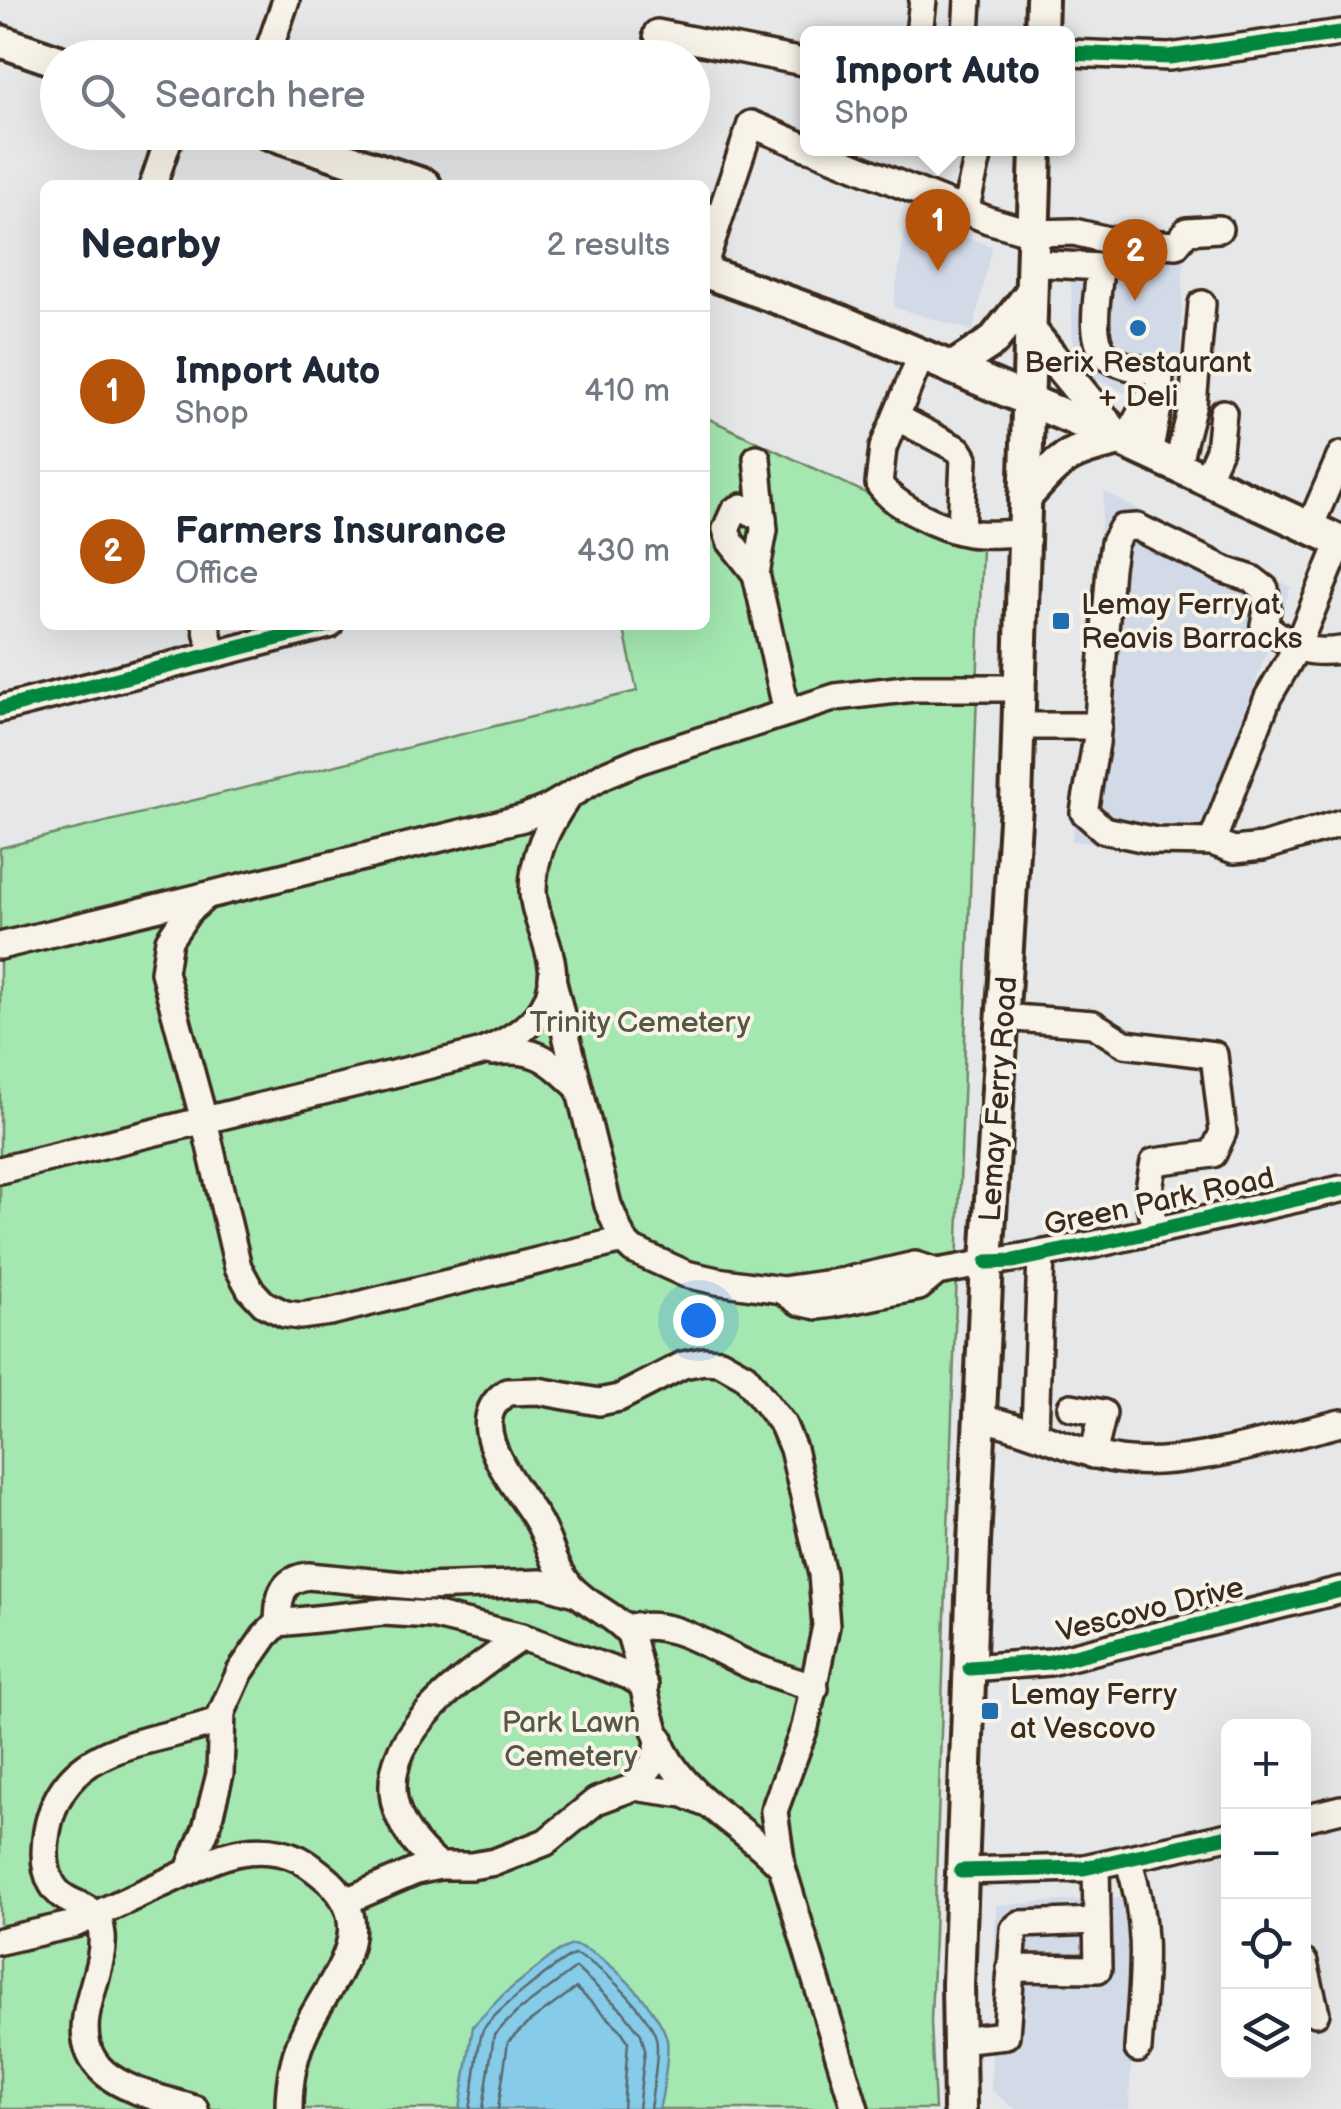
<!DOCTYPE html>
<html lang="en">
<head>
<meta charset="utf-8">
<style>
	:root { --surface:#fff; --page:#f2f2f3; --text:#1f2937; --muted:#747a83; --line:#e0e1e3; --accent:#b45309 }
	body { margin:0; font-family:"Balsamiq Sans",sans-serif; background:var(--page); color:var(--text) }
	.controls { position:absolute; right:30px; bottom:30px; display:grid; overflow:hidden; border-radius:15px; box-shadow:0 10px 40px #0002 }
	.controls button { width:90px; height:90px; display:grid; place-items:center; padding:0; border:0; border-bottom:2px solid var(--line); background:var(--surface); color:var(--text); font:50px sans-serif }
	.you { position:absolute; left:698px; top:1320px; width:35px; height:35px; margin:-25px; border:8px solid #fff; border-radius:50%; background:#1a73e8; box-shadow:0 0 0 15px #1a73e833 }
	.badge { display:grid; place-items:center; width:65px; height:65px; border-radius:50%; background:var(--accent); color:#fff; font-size:32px; font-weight:700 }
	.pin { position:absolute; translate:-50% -82px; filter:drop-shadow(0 2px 5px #0008) }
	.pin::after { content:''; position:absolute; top:52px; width:35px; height:30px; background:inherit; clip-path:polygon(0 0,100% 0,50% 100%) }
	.popup { position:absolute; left:800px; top:26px; width:275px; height:130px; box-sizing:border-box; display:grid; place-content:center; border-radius:15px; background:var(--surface); filter:drop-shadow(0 2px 8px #0005); font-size:32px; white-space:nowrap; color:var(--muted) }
	.popup b { font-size:38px; color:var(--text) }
	.popup::after { content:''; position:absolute; left:50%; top:100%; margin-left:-20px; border:20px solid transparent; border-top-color:var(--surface) }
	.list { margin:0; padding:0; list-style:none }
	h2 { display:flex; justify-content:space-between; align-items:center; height:130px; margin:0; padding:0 40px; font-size:42px }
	h2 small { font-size:32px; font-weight:400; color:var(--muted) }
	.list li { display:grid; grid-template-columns:65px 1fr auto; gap:30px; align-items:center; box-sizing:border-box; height:160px; padding:0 40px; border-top:2px solid var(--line) }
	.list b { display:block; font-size:38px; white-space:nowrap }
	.list p { margin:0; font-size:32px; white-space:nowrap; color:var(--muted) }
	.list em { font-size:32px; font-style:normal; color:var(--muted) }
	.icon { flex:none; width:55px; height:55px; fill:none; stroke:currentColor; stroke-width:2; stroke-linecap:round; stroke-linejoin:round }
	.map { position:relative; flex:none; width:1341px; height:2109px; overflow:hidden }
	.search { position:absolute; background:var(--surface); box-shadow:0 10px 40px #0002; left:40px; top:40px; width:670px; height:110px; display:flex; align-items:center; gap:25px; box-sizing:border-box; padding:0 35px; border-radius:55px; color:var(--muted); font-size:38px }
	.panel { position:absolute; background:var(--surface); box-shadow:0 10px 40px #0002; left:40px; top:180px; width:670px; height:450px; border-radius:15px }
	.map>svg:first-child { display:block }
	.built { fill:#d2d9e7 }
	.green { fill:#a4e7b1; stroke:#708868; stroke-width:2.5 }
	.water { fill:#86cbe8; stroke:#688b97; stroke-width:2.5 }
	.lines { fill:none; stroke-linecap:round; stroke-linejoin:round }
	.shore { stroke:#596a6f; stroke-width:2.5 }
	.minor-casing { stroke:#3b2a1e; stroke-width:32 }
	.major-casing { stroke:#3b2a1e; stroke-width:38 }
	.minor { stroke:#f7f3e8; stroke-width:25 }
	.major { stroke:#f7f3e8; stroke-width:30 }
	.cycleway-casing { stroke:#f7f3e8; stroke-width:21 }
	.cycleway { stroke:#00873e; stroke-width:15 }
	.poi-dot { fill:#1f6fb2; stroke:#f7f3e8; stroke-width:4 }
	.labels { text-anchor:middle; stroke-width:8; stroke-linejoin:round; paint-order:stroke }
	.poi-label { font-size:30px; fill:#3b2a1e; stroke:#f7f3e8; text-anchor:start }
	.park-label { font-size:30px; fill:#555943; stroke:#f7f3e8 }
	.street-label { font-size:30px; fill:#3b2a1e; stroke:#f7f3e8 }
</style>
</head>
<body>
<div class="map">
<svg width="1341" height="2109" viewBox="0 0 1341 2109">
	<rect width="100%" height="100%" fill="#e6e7e8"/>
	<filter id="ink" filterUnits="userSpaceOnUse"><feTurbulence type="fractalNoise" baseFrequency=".01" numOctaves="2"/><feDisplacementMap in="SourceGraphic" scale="20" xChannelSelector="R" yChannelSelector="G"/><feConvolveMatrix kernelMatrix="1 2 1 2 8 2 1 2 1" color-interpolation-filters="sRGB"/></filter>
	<g filter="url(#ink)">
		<g class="built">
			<polygon points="907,219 992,246 973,331 893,307"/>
			<polygon points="1070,247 1184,253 1178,417 1091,377 1073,346"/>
			<polygon points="1104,492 1291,587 1193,851 1072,841"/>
			<polygon points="1125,1897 1134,1998 1129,2109 1015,2109 991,2090 996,1905"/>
		</g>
		<polygon class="green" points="705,417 982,548 931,2022 935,2109 0,2109 0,848 637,691 623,625 705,625"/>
		<path class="water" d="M572,1945C601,1947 662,2011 667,2040C669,2052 663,2096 659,2109H460L473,2026L504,1994L558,1951Z"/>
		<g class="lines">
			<g class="shore">
				<path d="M470,2109C474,2091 477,2043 483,2030C490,2015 559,1961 574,1955C597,1959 651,2015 656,2038C660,2052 652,2093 650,2109"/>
				<polyline points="483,2109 494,2035 517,2012 576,1968 623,2011 641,2034 645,2050 638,2109"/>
				<polyline points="498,2109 508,2042 527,2024 576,1988 620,2029 628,2041 623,2109"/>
			</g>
			<defs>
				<g id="minor">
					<polyline points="657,33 808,63"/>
					<polyline points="919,34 923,0"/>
					<polyline points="966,34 968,0"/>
					<polyline points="1068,53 1169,57 1341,33"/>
					<polyline points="266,58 286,0"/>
					<polyline points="810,148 988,220 1032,233 1074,232 1112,241 1176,245 1187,231 1219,229"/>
					<polyline points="153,185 171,132"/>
					<polyline points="965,211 980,148"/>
					<polyline points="705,261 751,124 808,148"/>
					<path d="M1031,263L1100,267C1099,295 1084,347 1114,361C1128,368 1145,370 1160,374L1159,403L1149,453"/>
					<path d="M921,356L883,448L879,484C895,507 940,528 968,533C985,536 1006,533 1024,533"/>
					<polyline points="896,417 959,450 964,458 961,530"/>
					<polyline points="1125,442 1149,397 1158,393"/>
					<polyline points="757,458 764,530 756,574 787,712"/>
					<polyline points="1177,466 1193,404 1202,304"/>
					<polyline points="1205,481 1219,450 1223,413"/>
					<polyline points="1309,529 1341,455"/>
					<path d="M1340,542L1296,649L1268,697L1212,842L1156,841L1104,830L1084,812L1096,743L1110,568L1114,543L1122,528L1137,527L1225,570L1252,579L1265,589L1267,610L1264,625C1294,647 1303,655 1341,650"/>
					<polyline points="756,574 730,541 726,529 734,511 742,507 763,519"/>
					<polyline points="206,625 212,654"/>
					<polyline points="0,709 329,625"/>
					<polyline points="1020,726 1098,726"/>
					<polyline points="1212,842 1234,850 1263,847 1341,823"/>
					<polyline points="206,896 188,912 169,940 164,972 204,1120 238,1267 250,1289 264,1304 285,1314 300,1316 330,1312 623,1240"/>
					<polyline points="0,946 523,818 548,808 602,776 640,760 836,697 914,688 1020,688"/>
					<polyline points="552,978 608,1205 623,1240 633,1250 686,1274 717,1281 782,1290 845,1281 915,1265 937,1272"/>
					<polyline points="1002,1017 1093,1024 1125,1044 1214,1055 1223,1132 1213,1154 1154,1162 1148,1194 1155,1231"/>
					<path d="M492,1052C536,1047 547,1058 579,1088"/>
					<path d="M0,1170L479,1053C515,1040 558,1012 552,966C549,941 534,916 533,891C533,855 547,827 567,798"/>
					<polyline points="782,1290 799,1302 817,1306 833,1304 919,1287 937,1272 1096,1244 1341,1189"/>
					<polyline points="1071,1407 1103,1413 1093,1455"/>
					<path d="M980,1418C1029,1427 1073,1453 1120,1460C1184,1469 1277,1438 1341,1423"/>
					<polyline points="1035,1431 1041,1255"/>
					<path d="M278,1623C279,1599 279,1580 308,1576L424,1587L541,1583L578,1594"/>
					<path d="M626,1629C673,1616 712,1650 754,1667C774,1675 795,1681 815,1688"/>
					<polyline points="970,1668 1050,1662 1341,1590"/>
					<polyline points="634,1787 684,1794 704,1803"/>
					<polyline points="1304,1818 1341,1809"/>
					<path d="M1128,1859C1151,1930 1143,1976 1138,2049"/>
					<path d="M439,1866C329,1774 440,1692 522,1637"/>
					<path d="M782,1867C746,1827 691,1802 665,1753C647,1720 642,1670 630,1634C613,1613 587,1606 570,1586C553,1566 550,1540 536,1518C517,1487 459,1423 507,1392L538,1391L599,1402L619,1398L683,1365L704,1361L720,1362L745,1376L783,1425L793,1449L822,1574L826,1626L805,1727L774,1811L782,1867L855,2109"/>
					<polyline points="961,1871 1084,1868 1228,1836"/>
					<path d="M188,1872C222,1853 261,1841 299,1859C310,1865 321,1874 330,1882C380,1930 331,1979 307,2027C294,2053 289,2080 289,2109"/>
					<polyline points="346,1901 416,1871 439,1866 471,1866 495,1862 546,1842 596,1801 634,1787 654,1762 660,1739"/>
					<polyline points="0,1941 75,1924 188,1872 206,1829 220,1774 222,1712 240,1672 265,1636 278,1623 383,1612 432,1615 522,1637 629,1676 645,1686"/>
					<polyline points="1304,1963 1316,2013"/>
					<polyline points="1010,1968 1098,1969 1096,1866"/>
					<polyline points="957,2040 1006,2035 1014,1929 1020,1924 1097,1921"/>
					<path d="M195,2109C136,2090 68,2082 89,2002C94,1981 104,1956 102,1935C99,1899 66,1910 52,1884C43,1868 44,1849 47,1831C63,1740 152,1745 221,1720"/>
				</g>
				<g id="major">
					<polyline points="1041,34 1042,0"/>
					<polyline points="0,41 58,61"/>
					<polyline points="266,132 425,185"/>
					<polyline points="705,272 841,321 1092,427 1341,542"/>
					<polyline points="1029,329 1115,434"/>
					<polyline points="952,368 993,341 1030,294"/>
					<path d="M1025,498C1062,457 1065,452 1120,440"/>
					<polyline points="960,2109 958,1985 974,1544 987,1262 1016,805 1036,148"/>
				</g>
			</defs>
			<use href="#minor" class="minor-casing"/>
			<use href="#major" class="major-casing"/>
			<use href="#minor" class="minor"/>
			<use href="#major" class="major"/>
			<defs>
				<g id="cycleway">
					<polyline points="1068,53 1169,57 1341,33"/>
					<polyline points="0,709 329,625"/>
					<polyline points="987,1262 1013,1261 1096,1244 1341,1189"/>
					<polyline points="970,1668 1050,1662 1341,1590"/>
					<polyline points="961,1871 1084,1868 1228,1836"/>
				</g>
			</defs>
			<use href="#cycleway" class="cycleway-casing"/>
			<use href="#cycleway" class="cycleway"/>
		</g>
	</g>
	<g class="poi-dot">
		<circle cx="1138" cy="328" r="10"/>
		<rect x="1051" y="611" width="20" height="20" rx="5"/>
		<rect x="980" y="1701" width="20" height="20" rx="5"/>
	</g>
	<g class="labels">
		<g class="poi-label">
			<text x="1138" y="372" text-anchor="middle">Berix Restaurant<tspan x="1138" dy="34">+ Deli</tspan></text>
			<text x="1081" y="614">Lemay Ferry at<tspan x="1081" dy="34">Reavis Barracks</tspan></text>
			<text x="1010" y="1704">Lemay Ferry<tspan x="1010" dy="34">at Vescovo</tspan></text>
		</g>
		<g class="park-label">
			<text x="640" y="1032">Trinity Cemetery</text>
			<text x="571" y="1732">Park Lawn<tspan x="571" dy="34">Cemetery</tspan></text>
		</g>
		<g class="street-label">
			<text transform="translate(998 1099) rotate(-86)" y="10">Lemay Ferry Road</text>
			<text transform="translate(1159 1201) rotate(-12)" y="10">Green Park Road</text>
			<text transform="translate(1150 1609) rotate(-14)" y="10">Vescovo Drive</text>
		</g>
	</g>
</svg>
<div class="controls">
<button>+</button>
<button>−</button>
<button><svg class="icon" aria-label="locate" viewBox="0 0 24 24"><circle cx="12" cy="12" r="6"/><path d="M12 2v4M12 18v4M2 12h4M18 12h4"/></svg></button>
<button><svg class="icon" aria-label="layers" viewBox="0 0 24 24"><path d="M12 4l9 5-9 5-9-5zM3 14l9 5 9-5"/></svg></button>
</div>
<div class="you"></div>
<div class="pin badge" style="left:938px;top:271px">1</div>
<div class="popup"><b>Import Auto</b>Shop</div>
<div class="pin badge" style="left:1135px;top:301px">2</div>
<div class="search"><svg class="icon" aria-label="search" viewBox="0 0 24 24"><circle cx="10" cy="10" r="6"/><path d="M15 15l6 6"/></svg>Search here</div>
<section class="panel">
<h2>Nearby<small>2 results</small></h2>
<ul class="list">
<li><span class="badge">1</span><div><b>Import Auto</b><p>Shop</p></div><em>410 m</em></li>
<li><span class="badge">2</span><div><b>Farmers Insurance</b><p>Office</p></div><em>430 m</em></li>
</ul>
</section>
</div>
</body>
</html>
